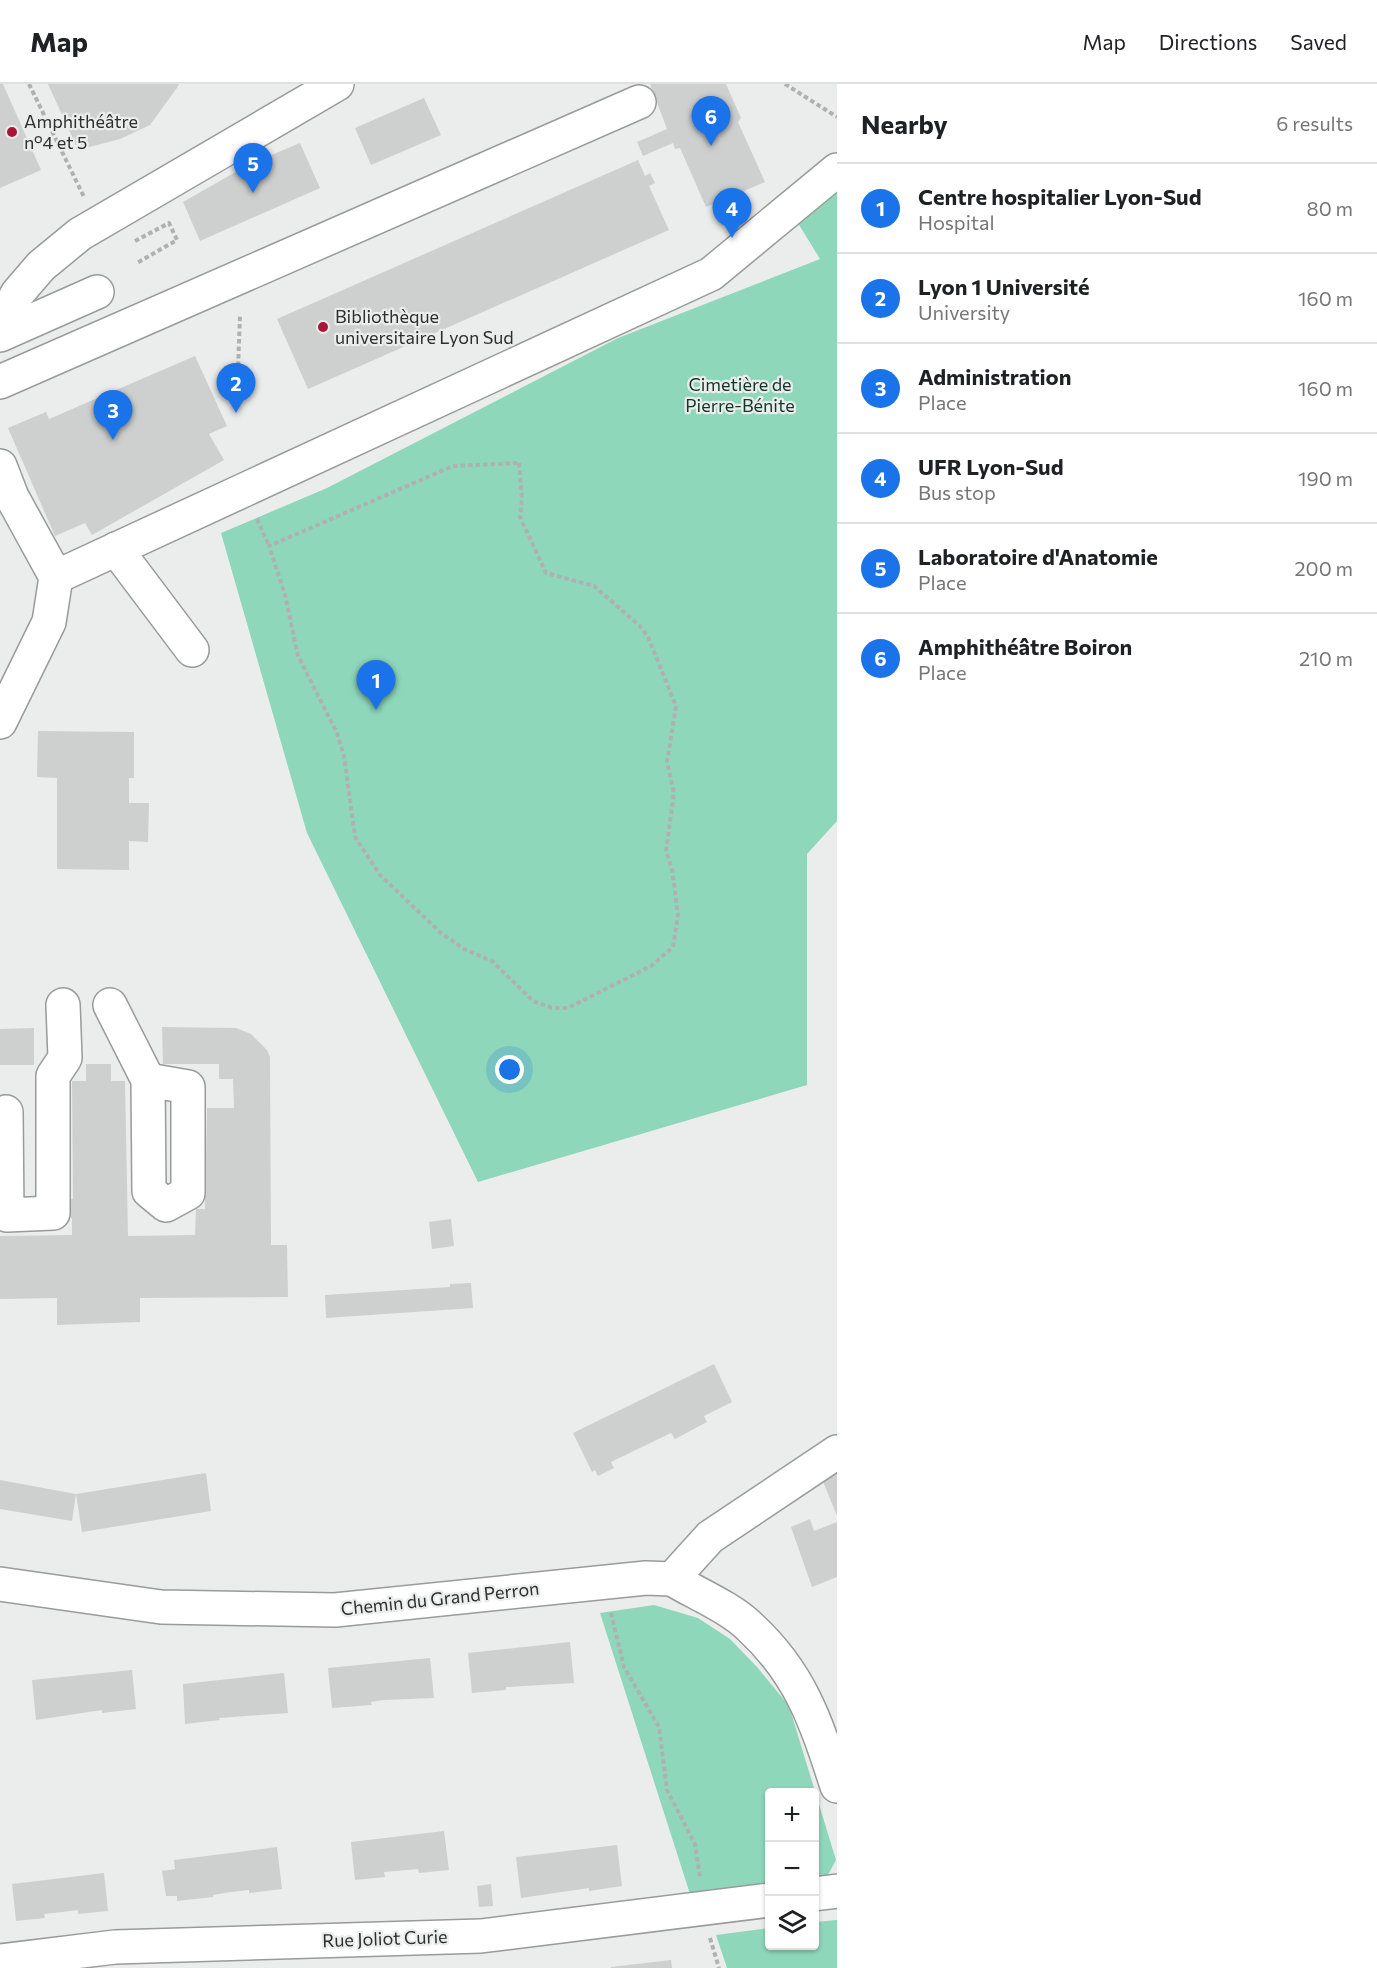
<!DOCTYPE html>
<html lang="en">
<head>
<meta charset="utf-8">
<style>
	:root { --surface:#fff; --page:#f6f6f6; --text:#202124; --muted:#757577; --line:#e0e0e0; --accent:#1a73e8 }
	body { margin:0; font-family:Commissioner,sans-serif; background:var(--page); color:var(--text) }
	.controls { position:absolute; right:18px; bottom:18px; display:grid; overflow:hidden; border-radius:6px; box-shadow:0 2px 4px #0004 }
	.controls button { width:54px; height:54px; display:grid; place-items:center; padding:0; border:0; border-bottom:2px solid var(--line); background:var(--surface); color:var(--text); font:30px sans-serif }
	.you { position:absolute; left:510px; top:986px; width:21px; height:21px; margin:-15px; border:4px solid #fff; border-radius:50%; background:#1a73e8; box-shadow:0 0 0 9px #1a73e833 }
	.badge { display:grid; place-items:center; width:39px; height:39px; border-radius:50%; background:var(--accent); color:#fff; font-size:20px; font-weight:700 }
	.pin { position:absolute; translate:-50% -50px; filter:drop-shadow(0 2px 3px #0008) }
	.pin::after { content:''; position:absolute; top:32px; width:21px; height:18px; background:inherit; clip-path:polygon(0 0,100% 0,50% 100%) }
	.list { margin:0; padding:0; list-style:none }
	h2 { display:flex; justify-content:space-between; align-items:center; height:78px; margin:0; padding:0 24px; font-size:26px }
	h2 small { font-size:20px; font-weight:400; color:var(--muted) }
	.list li { display:grid; grid-template-columns:39px 1fr auto; gap:18px; align-items:center; box-sizing:border-box; height:90px; padding:0 24px; border-top:2px solid var(--line) }
	.list b { display:block; font-size:22px; white-space:nowrap }
	.list p { margin:0; font-size:20px; white-space:nowrap; color:var(--muted) }
	.list em { font-size:20px; font-style:normal; color:var(--muted) }
	.icon { flex:none; width:33px; height:33px; fill:none; stroke:currentColor; stroke-width:2; stroke-linecap:round; stroke-linejoin:round }
	.map { position:relative; flex:none; width:837px; height:1884px; overflow:hidden }
	header { display:flex; align-items:center; gap:36px; box-sizing:border-box; height:84px; padding:0 30px; background:var(--surface); border-bottom:2px solid var(--line) }
	header strong { font-size:28px }
	nav { display:flex; gap:33px; margin-inline-start:auto; font-size:21px }
	main { display:flex }
	aside { flex:1; background:var(--surface) }
	.map>svg:first-child { display:block }
	.green { fill:#8ed7ba }
	.building { fill:#cdd0ce }
	.lines { fill:none; stroke-linecap:round; stroke-linejoin:round }
	.minor-casing { stroke:#989b9a; stroke-width:36 }
	.path { stroke:#afb1b1; stroke-width:4; stroke-dasharray:4.5 3; stroke-linecap:butt }
	.minor { stroke:#fff; stroke-width:33 }
	.poi-dot { fill:#ab1435; stroke:#eaedec; stroke-width:2 }
	.labels { text-anchor:middle; stroke-width:4.5; stroke-linejoin:round; paint-order:stroke }
	.poi-label { font-size:18px; fill:#2d2e2e; stroke:#eaedec; text-anchor:start }
	.park-label { font-size:18px; fill:#103629; stroke:#eaedec }
	.street-label { font-size:18px; fill:#2d2e2e; stroke:#eaedec }
</style>
</head>
<body>
<header>
<strong>Map</strong>
<nav><a>Map</a><a>Directions</a><a>Saved</a></nav>
</header>
<main>
<div class="map">
<svg width="837" height="1884" viewBox="0 0 837 1884">
	<rect width="100%" height="100%" fill="#eaedec"/>
	<g class="green">
		<polygon points="837,97 837,737 807,770 807,1001 478,1098 307,749 221,449 327,404 618,254 820,175 793,131"/>
		<polygon points="654,1521 698,1534 730,1555 757,1583 789,1622 836,1776 827,1793 815,1794 814,1708 770,1708 769,1800 690,1810 600,1529"/>
		<polygon points="837,1836 837,1884 727,1884 716,1851 769,1844 770,1862 814,1862 815,1838"/>
	</g>
	<g class="building">
		<polygon points="0,0 3,0 41,86 0,104"/>
		<polygon points="48,0 178,0 179,1 150,41 120,55 78,66"/>
		<polygon points="650,0 726,0 741,34 738,38 765,98 706,123 680,64 675,65 673,59 643,72 637,58 667,45"/>
		<polygon points="424,14 441,51 371,81 355,44"/>
		<polygon points="300,59 320,104 200,157 183,118 248,81"/>
		<polygon points="638,76 645,92 650,89 655,99 649,102 669,146 308,305 277,235"/>
		<polygon points="195,272 227,342 209,350 224,376 92,451 85,439 55,452 8,344 46,328 49,335"/>
		<polygon points="38,647 134,648 134,694 129,694 129,719 149,719 148,758 129,757 129,786 57,785 57,694 37,693"/>
		<polygon points="162,943 236,944 251,950 267,966 270,973 271,1161 287,1161 288,1213 140,1214 140,1238 57,1241 57,1214 0,1215 0,1152 72,1151 72,1134 60,1135 61,1117 73,1115 72,997 86,997 86,980 111,980 111,997 125,997 128,1152 195,1151 196,1125 205,1125 207,1024 234,1024 233,995 219,995 219,980 163,980"/>
		<polygon points="34,944 34,981 0,981 0,945"/>
		<polygon points="451,1135 454,1162 432,1165 429,1138"/>
		<polygon points="471,1199 473,1224 326,1234 325,1211 450,1203 450,1200"/>
		<polygon points="714,1280 732,1318 704,1332 707,1338 675,1355 671,1349 611,1378 614,1384 598,1392 595,1386 592,1388 573,1349"/>
		<polygon points="837,1385 837,1432 822,1395"/>
		<polygon points="206,1389 211,1427 82,1448 76,1410 72,1437 0,1425 0,1396 76,1410"/>
		<polygon points="810,1435 814,1447 837,1438 837,1493 812,1503 791,1443"/>
		<polygon points="570,1558 574,1599 506,1603 506,1606 472,1609 468,1569"/>
		<polygon points="430,1574 434,1614 384,1616 371,1618 372,1621 332,1624 328,1584"/>
		<polygon points="132,1586 136,1625 102,1629 102,1626 36,1636 32,1596"/>
		<polygon points="284,1589 288,1629 219,1634 220,1636 185,1640 183,1600"/>
		<polygon points="444,1747 449,1786 419,1789 418,1785 384,1788 385,1793 355,1796 351,1758"/>
		<polygon points="617,1761 622,1802 589,1807 589,1804 521,1814 516,1773"/>
		<polygon points="277,1763 282,1805 249,1809 249,1806 231,1808 213,1811 213,1813 177,1817 177,1812 166,1812 162,1787 175,1785 174,1776"/>
		<polygon points="104,1789 108,1827 78,1830 78,1826 62,1828 44,1830 45,1834 16,1837 12,1800"/>
		<polygon points="491,1800 493,1822 479,1823 477,1802"/>
		<polygon points="671,1876 672,1884 611,1884 611,1883"/>
	</g>
	<g class="lines">
		<defs>
			<g id="minor">
				<polyline points="0,245 17,210 41,182 80,150 337,0"/>
				<polyline points="0,251 97,208"/>
				<polyline points="0,298 639,18"/>
				<polyline points="0,382 12,413 56,493 49,538 0,638"/>
				<polyline points="116,465 192,566"/>
				<polyline points="56,493 711,190 837,86"/>
				<polyline points="110,921 148,996 149,1107 166,1121 188,1109 188,1003 148,996"/>
				<polyline points="6,1028 7,1131 53,1129 53,992 65,974 63,921"/>
				<path d="M672,1495C695,1509 731,1524 750,1543C801,1590 816,1638 837,1702"/>
				<polyline points="0,1500 161,1523 335,1526 646,1494 672,1495 710,1453 837,1368"/>
				<polyline points="814,1810 837,1807"/>
				<polyline points="0,1877 115,1863 481,1852 770,1816"/>
			</g>
		</defs>
		<use href="#minor" class="minor-casing"/>
		<g class="path">
			<polyline points="29,0 84,113"/>
			<polyline points="785,0 837,33"/>
			<polyline points="135,157 169,139 177,156 137,179"/>
			<polyline points="237,312 240,231"/>
			<polygon points="519,379 522,415 520,433 546,489 594,502 640,542 648,553 676,622 667,678 674,709 666,767 672,785 678,831 673,863 651,882 568,924 552,924 533,917 492,877 464,865 441,849 380,791 355,753 344,672 337,649 298,572 285,511 269,462 453,382"/>
			<polyline points="257,435 269,462"/>
			<polyline points="611,1529 624,1583 659,1643 667,1706 695,1760 700,1793"/>
			<polyline points="710,1854 719,1884"/>
		</g>
		<use href="#minor" class="minor"/>
	</g>
	<g class="poi-dot">
		<circle cx="12" cy="48" r="6"/>
		<circle cx="323" cy="243" r="6"/>
	</g>
	<g class="labels">
		<g class="poi-label">
			<text x="24" y="44">Amphithéâtre<tspan x="24" dy="21">n°4 et 5</tspan></text>
			<text x="335" y="239">Bibliothèque<tspan x="335" dy="21">universitaire Lyon Sud</tspan></text>
		</g>
		<g class="park-label">
			<text x="740" y="307">Cimetière de<tspan x="740" dy="21">Pierre-Bénite</tspan></text>
		</g>
		<g class="street-label">
			<text transform="translate(440 1515) rotate(-6)" y="6">Chemin du Grand Perron</text>
			<text transform="translate(385 1855) rotate(-2)" y="6">Rue Joliot Curie</text>
		</g>
	</g>
</svg>
<div class="controls">
<button>+</button>
<button>−</button>
<button><svg class="icon" aria-label="layers" viewBox="0 0 24 24"><path d="M12 4l9 5-9 5-9-5zM3 14l9 5 9-5"/></svg></button>
</div>
<div class="you"></div>
<div class="pin badge" style="left:376px;top:626px">1</div>
<div class="pin badge" style="left:236px;top:329px">2</div>
<div class="pin badge" style="left:113px;top:356px">3</div>
<div class="pin badge" style="left:732px;top:154px">4</div>
<div class="pin badge" style="left:253px;top:109px">5</div>
<div class="pin badge" style="left:711px;top:62px">6</div>
</div>
<aside>
<h2>Nearby<small>6 results</small></h2>
<ul class="list">
<li><span class="badge">1</span><div><b>Centre hospitalier Lyon-Sud</b><p>Hospital</p></div><em>80 m</em></li>
<li><span class="badge">2</span><div><b>Lyon 1 Université</b><p>University</p></div><em>160 m</em></li>
<li><span class="badge">3</span><div><b>Administration</b><p>Place</p></div><em>160 m</em></li>
<li><span class="badge">4</span><div><b>UFR Lyon-Sud</b><p>Bus stop</p></div><em>190 m</em></li>
<li><span class="badge">5</span><div><b>Laboratoire d'Anatomie</b><p>Place</p></div><em>200 m</em></li>
<li><span class="badge">6</span><div><b>Amphithéâtre Boiron</b><p>Place</p></div><em>210 m</em></li>
</ul>
</aside>
</main>
</body>
</html>
